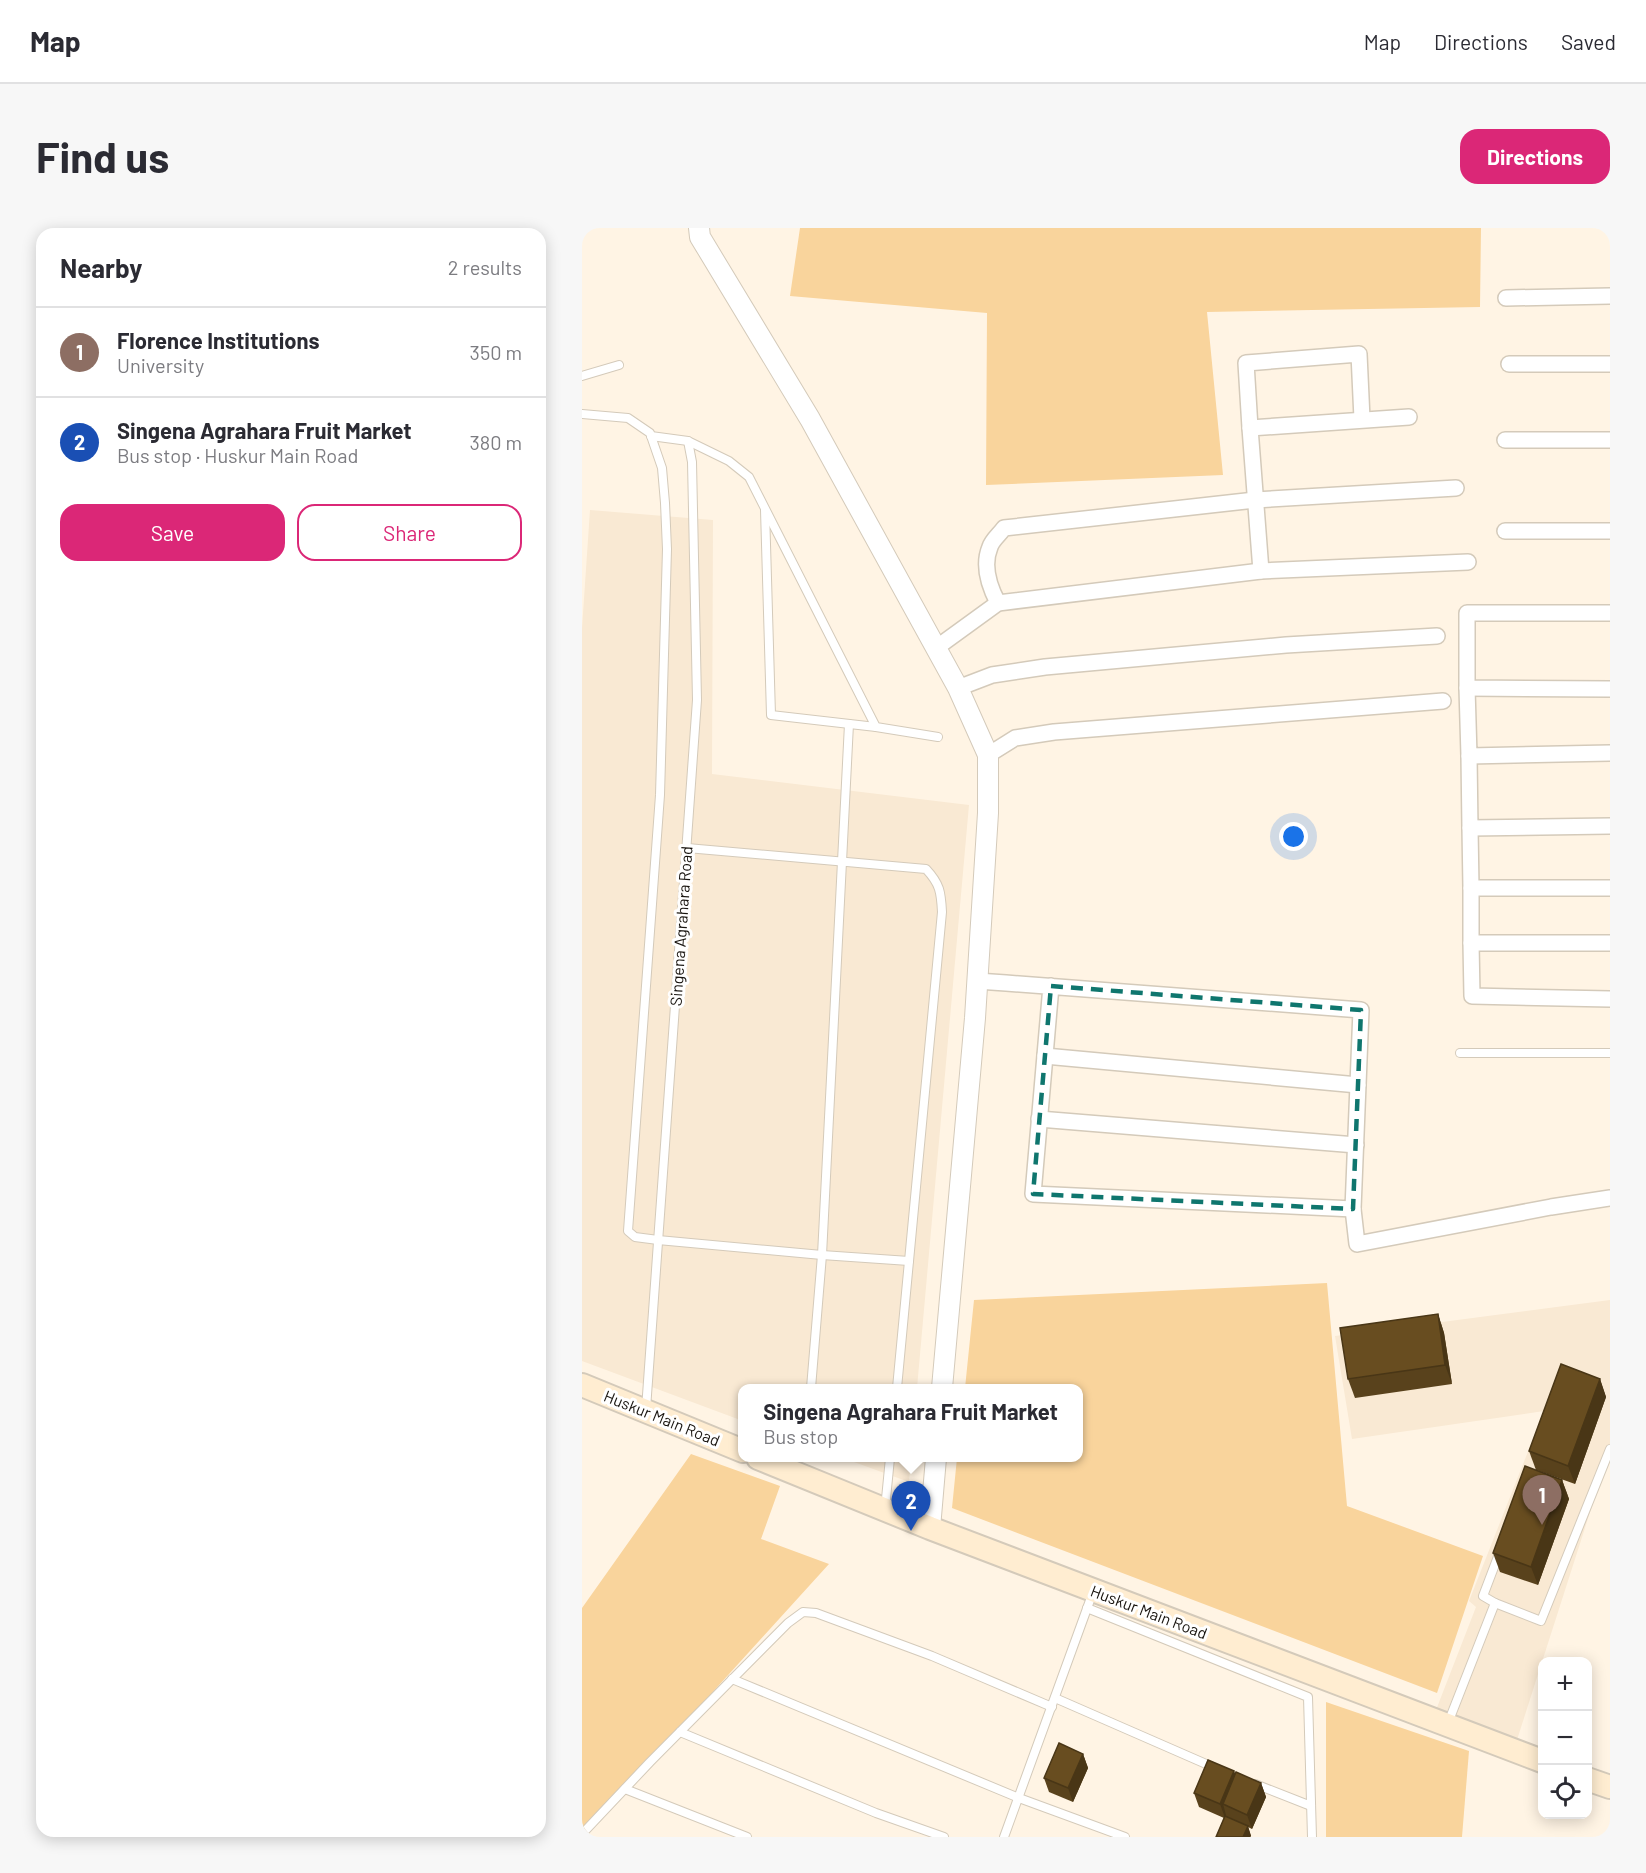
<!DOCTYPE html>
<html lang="en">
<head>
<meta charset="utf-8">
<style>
	:root { --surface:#fff; --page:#f7f7f7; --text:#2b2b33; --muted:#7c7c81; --line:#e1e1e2; --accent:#db2777 }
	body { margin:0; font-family:Barlow,sans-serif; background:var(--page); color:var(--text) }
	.controls { position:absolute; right:18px; bottom:18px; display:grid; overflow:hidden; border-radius:12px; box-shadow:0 3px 15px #0003 }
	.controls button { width:54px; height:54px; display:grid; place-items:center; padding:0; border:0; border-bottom:2px solid var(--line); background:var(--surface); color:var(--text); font:30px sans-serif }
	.you { position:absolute; left:712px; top:609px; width:21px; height:21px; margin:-15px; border:4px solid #fff; border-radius:50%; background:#1a73e8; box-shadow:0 0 0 9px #1a73e833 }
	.badge { display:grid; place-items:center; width:39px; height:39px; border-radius:50%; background:var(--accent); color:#fff; font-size:20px; font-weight:700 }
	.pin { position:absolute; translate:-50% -50px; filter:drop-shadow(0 2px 3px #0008) }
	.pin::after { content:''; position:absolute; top:32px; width:21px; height:18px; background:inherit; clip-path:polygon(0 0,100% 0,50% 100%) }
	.popup { position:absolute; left:156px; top:1156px; width:345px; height:78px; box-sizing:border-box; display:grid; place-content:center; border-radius:12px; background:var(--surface); filter:drop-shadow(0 2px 4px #0005); font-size:20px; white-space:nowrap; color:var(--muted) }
	.popup b { font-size:22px; color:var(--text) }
	.popup::after { content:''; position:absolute; left:50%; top:100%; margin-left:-12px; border:12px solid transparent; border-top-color:var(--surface) }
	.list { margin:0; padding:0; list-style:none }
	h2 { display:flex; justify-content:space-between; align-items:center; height:78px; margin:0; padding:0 24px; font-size:26px }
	h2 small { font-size:20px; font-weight:400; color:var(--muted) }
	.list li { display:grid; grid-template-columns:39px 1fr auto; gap:18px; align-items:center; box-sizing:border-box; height:90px; padding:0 24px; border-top:2px solid var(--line) }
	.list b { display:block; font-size:22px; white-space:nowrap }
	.list p { margin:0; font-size:20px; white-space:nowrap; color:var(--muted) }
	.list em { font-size:20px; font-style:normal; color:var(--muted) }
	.actions { display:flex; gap:12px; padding:18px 24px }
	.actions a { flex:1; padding:14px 0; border:2px solid var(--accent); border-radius:18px; text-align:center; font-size:21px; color:var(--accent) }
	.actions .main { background:var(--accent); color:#fff }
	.icon { flex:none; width:33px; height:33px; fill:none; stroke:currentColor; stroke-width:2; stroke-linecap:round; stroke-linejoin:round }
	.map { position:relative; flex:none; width:1028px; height:1609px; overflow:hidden; border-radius:18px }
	header { display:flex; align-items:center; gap:36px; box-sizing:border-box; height:84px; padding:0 30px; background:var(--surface); border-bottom:2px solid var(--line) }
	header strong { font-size:28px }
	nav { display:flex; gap:33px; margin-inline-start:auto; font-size:21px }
	.intro { display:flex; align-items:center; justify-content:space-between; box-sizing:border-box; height:144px; padding:0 36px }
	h1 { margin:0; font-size:42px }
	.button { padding:15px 27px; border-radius:18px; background:var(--accent); color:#fff; font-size:21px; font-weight:700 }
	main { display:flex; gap:36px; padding:0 36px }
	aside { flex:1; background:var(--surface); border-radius:18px; box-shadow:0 3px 15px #0003 }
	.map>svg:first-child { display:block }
	.built { fill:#f9e9d3 }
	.green { fill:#f9d49c }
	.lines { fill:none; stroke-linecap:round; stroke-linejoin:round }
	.service-casing { stroke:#d4caba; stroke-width:10 }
	.minor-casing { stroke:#d4caba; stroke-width:18 }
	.tertiary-casing { stroke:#d4caba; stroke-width:22 }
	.secondary-casing { stroke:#d4caba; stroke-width:26 }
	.service { stroke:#fff; stroke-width:8 }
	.minor { stroke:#fff; stroke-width:15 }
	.tertiary { stroke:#fff; stroke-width:20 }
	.secondary { stroke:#ffedd1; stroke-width:22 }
	.wall { fill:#59421c }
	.shaded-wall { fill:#493616 }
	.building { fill:#684d20; stroke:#493616; stroke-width:1.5 }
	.marked { fill:none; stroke:#0f766e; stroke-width:4.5; stroke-dasharray:12 8; stroke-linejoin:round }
	.labels { text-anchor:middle; stroke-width:6; stroke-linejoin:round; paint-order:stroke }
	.street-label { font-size:16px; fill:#18140f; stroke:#fff }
</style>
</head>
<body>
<header>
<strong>Map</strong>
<nav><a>Map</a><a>Directions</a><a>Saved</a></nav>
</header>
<div class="intro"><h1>Find us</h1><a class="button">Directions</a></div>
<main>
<aside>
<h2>Nearby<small>2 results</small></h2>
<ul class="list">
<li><span class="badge" style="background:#8d6e63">1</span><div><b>Florence Institutions</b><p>University</p></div><em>350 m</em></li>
<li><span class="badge" style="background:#1a4fb4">2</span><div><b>Singena Agrahara Fruit Market</b><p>Bus stop · Huskur Main Road</p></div><em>380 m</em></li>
</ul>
<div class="actions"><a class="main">Save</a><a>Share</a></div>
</aside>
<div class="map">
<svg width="1028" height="1609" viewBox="0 0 1028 1609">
	<rect width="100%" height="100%" fill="#fff4e4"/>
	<g class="built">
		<polygon points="8,282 131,292 130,546 387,577 335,1160 161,1160 161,1193 0,1133 0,400"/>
		<polygon points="1028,1072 1028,1222 934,1515 854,1482 894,1379 887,1373 962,1183 770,1211 753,1108"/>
		<polygon points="261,1230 329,1230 327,1254"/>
	</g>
	<g class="green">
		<polygon points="218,0 899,0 898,79 625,84 641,247 404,257 405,85 208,68"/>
		<polygon points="745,1055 765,1278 901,1328 855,1465 370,1280 375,1230 497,1230 497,1160 383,1160 392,1072"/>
		<polygon points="109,1226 198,1258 179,1311 247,1336 0,1608 0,1380"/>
		<polygon points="744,1474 887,1523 880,1609 744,1609"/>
	</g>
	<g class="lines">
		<defs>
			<g id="service">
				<polyline points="0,148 37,137"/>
				<polyline points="0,186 46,190 68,205 80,240 83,275 85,321 78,567 46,1003 53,1009 76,1012 240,1027 327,1033"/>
				<polyline points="69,208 106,213 147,233 167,249 294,499 356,509"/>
				<polyline points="183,282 189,487 294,499"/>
				<path d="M105,620L344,641C358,656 359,664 360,684L315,1160"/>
				<polyline points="878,825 1028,825"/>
				<polyline points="229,1160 240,1027 267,496"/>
				<polyline points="64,1181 115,472 110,234 106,213"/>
				<polyline points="303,1281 308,1230"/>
				<polyline points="913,1375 959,1393 1028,1221"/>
				<polyline points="505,1380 726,1469 730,1609"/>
				<polyline points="150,1451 437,1570 543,1609"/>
				<polyline points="473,1470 631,1539"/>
				<polyline points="866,1495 913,1375 901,1368 917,1326"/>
				<polyline points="98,1504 294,1585 362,1609"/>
				<polyline points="673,1556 729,1578"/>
				<polyline points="43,1561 165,1609"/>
				<polyline points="0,1606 68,1534 206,1395 221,1384 234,1385 350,1428 470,1479"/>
				<polyline points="422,1609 511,1364"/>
			</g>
			<g id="minor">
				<polyline points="924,70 1028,68"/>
				<polyline points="927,136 1028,136"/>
				<polyline points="668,200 664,135 777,126 780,191"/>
				<polyline points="923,212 1028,212"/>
				<polyline points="923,303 1028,303"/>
				<polyline points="679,343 668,200 827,189"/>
				<path d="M416,375C407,358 400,338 408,319C410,312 418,306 422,300L673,272L874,260"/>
				<polyline points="1028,385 885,385 885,460 1028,461"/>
				<polyline points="354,420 416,375 679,343 886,334"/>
				<polyline points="376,460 410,447 463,439 704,417 855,408"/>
				<polyline points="885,460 887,528 1028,525"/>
				<polyline points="406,527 433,510 472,504 861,473"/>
				<polyline points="887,528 888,600 1028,598"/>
				<polyline points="888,600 889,660 1028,660"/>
				<polyline points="889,660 889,715 1028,715"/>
				<polyline points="889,715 890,768 1028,771"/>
				<polyline points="395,753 424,755 779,782 771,981 451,966 469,758"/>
				<polyline points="463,828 776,857"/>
				<polyline points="457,891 774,917"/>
				<polyline points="771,981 775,1016 969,979 1028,970"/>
			</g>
			<g id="tertiary">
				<polyline points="117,0 118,9 228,191 376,460 406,527 406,585 393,790 360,1160"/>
				<polyline points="348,1300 354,1230"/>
			</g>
			<g id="secondary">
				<polyline points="0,1157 161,1223"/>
				<polyline points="176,1230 348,1300 960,1533"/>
				<polyline points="1005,1551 1028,1559"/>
			</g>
		</defs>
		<use href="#service" class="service-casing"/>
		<use href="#minor" class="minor-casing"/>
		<use href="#tertiary" class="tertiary-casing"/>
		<use href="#secondary" class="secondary-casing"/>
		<use href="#service" class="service"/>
		<use href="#minor" class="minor"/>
		<use href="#tertiary" class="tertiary"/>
		<use href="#secondary" class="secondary"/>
	</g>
	<g class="wall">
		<polygon points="856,1086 862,1105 870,1156 773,1170 766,1151"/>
		<polygon points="1018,1151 1024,1169 993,1256 954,1242 947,1223"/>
		<polygon points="980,1252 987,1271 956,1357 918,1344 911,1325"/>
		<polygon points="501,1526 506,1540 491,1574 467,1564 462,1550"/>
		<polygon points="652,1543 653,1546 679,1555 684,1569 670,1601 666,1599 669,1608 668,1609 634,1609 642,1590 617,1579 612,1565"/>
	</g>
	<g class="shaded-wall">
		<polygon points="856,1086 862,1105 870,1156 863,1137"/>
		<polygon points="1018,1151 1024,1169 993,1256 986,1238"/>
		<polygon points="980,1252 987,1271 956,1357 949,1339"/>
		<polygon points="501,1526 506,1540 491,1574 486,1560"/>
		<polygon points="652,1543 657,1557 641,1576 644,1587 643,1590 638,1576"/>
		<polygon points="679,1555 684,1569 670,1601 665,1587"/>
		<polygon points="666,1598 669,1608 668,1609 661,1609"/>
	</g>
	<g class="building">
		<polygon points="856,1086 863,1137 766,1151 758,1100"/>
		<polygon points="979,1136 1018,1151 986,1238 947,1223"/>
		<polygon points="943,1238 980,1252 949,1339 911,1325"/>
		<polygon points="477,1515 501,1526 486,1560 462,1550"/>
		<polygon points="626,1532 652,1543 638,1576 612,1565"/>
		<polygon points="654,1544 679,1555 665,1587 641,1576"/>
		<polygon points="643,1588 666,1598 661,1609 634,1609"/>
	</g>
	<path class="marked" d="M469,758L779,782L771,981L451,966Z"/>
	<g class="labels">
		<g class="street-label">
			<text transform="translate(99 698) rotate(-86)" y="6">Singena Agrahara Road</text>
			<text transform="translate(80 1190) rotate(22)" y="6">Huskur Main Road</text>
			<text transform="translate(567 1384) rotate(21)" y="6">Huskur Main Road</text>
		</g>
	</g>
</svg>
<div class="controls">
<button>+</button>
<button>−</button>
<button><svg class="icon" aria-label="locate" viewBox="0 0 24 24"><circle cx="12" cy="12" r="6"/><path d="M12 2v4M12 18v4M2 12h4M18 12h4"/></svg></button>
</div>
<div class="you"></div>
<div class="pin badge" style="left:960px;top:1297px;background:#8d6e63">1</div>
<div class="pin badge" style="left:329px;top:1303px;background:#1a4fb4">2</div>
<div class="popup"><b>Singena Agrahara Fruit Market</b>Bus stop</div>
</div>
</main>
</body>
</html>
